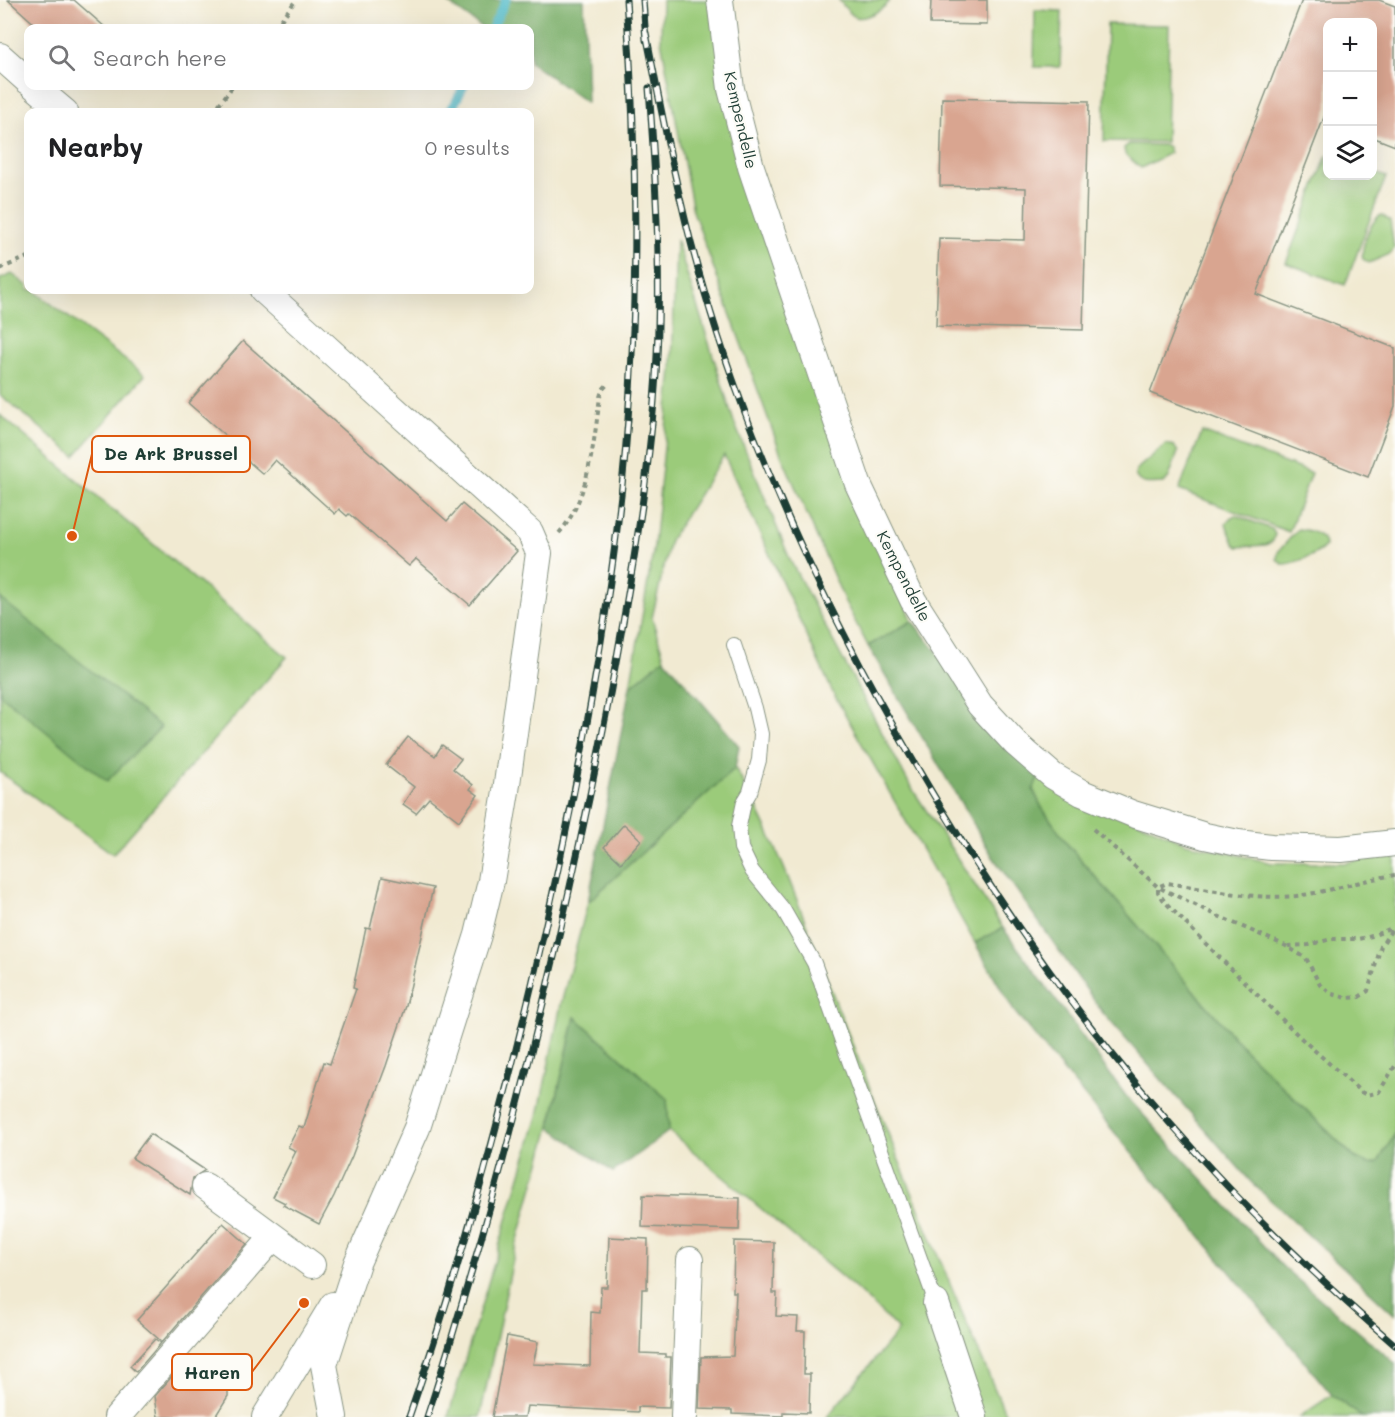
<!DOCTYPE html>
<html lang="en">
<head>
<meta charset="utf-8">
<style>
	:root { --surface:#fff; --page:#f2f2f2; --text:#202124; --muted:#757577; --line:#e0e0e0 }
	body { margin:0; font-family:Mali,sans-serif; background:var(--page); color:var(--text) }
	.controls { position:absolute; right:18px; top:18px; display:grid; overflow:hidden; border-radius:12px; box-shadow:0 6px 24px #0002 }
	.controls button { width:54px; height:54px; display:grid; place-items:center; padding:0; border:0; border-bottom:2px solid var(--line); background:var(--surface); color:var(--text); font:30px sans-serif }
	.list { margin:0; padding:0; list-style:none }
	h2 { display:flex; justify-content:space-between; align-items:center; height:78px; margin:0; padding:0 24px; font-size:26px }
	h2 small { font-size:20px; font-weight:400; color:var(--muted) }
	.icon { flex:none; width:33px; height:33px; fill:none; stroke:currentColor; stroke-width:2; stroke-linecap:round; stroke-linejoin:round }
	.map { position:relative; flex:none; width:1395px; height:1417px; overflow:hidden }
	.search { position:absolute; background:var(--surface); box-shadow:0 6px 24px #0002; left:24px; top:24px; width:510px; height:66px; display:flex; align-items:center; gap:15px; box-sizing:border-box; padding:0 21px; border-radius:12px; color:var(--muted); font-size:22px }
	.panel { position:absolute; background:var(--surface); box-shadow:0 6px 24px #0002; left:24px; top:108px; width:510px; height:186px; border-radius:12px }
	.map>svg:first-child { display:block }
	.green { fill:#9bcb7a; stroke:#5d8457; stroke-width:1.5 }
	.forest { fill:#7caf6a; stroke:#4e764f; stroke-width:1.5 }
	.lines { fill:none; stroke-linecap:round; stroke-linejoin:round }
	.stream { stroke:#4ab7c6; stroke-width:9 }
	.building { fill:#d9a590 }
	.service-casing { stroke:#889483; stroke-width:16 }
	.minor-casing { stroke:#889483; stroke-width:28 }
	.path { stroke:#889483; stroke-width:4; stroke-dasharray:4.5 4.5; stroke-linecap:butt }
	.service { stroke:#fff; stroke-width:14 }
	.minor { stroke:#fff; stroke-width:26 }
	.rail-casing { stroke:#1f3d34; stroke-width:7 }
	.rail { stroke:#fdfcf7; stroke-width:4.5; stroke-dasharray:14; stroke-linecap:butt }
	.labels { text-anchor:middle; stroke-width:4.5; stroke-linejoin:round; paint-order:stroke }
	.street-label { font-size:16px; fill:#1f3d34; stroke:#fdfcf7 }
	.leader { fill:none; stroke:#de580e; stroke-width:2 }
	.callout-dot { fill:#de580e; stroke:#fdfcf7; stroke-width:2 }
	.callout { fill:#fdfcf7; stroke:#de580e; stroke-width:2 }
	.callout-label { font-size:18px; text-anchor:middle; font-weight:bold; fill:#1f3d34 }
</style>
</head>
<body>
<div class="map">
<svg width="1395" height="1417" viewBox="0 0 1395 1417">
	<rect width="100%" height="100%" fill="#fdfcf7"/>
	<filter id="ink" filterUnits="userSpaceOnUse"><feTurbulence type="fractalNoise" baseFrequency=".0167" numOctaves="2"/><feDisplacementMap in="SourceGraphic" scale="12" xChannelSelector="R" yChannelSelector="G"/><feConvolveMatrix kernelMatrix="1 2 1 2 8 2 1 2 1" color-interpolation-filters="sRGB"/></filter>
	<filter id="wash" filterUnits="userSpaceOnUse"><feTurbulence type="fractalNoise" baseFrequency=".008" numOctaves="4" result="noise"/><feDisplacementMap in="SourceGraphic" scale="24" xChannelSelector="R" yChannelSelector="G"/><feGaussianBlur stdDeviation="1.35" result="paint"/><feColorMatrix in="noise" values="0 0 0 0 0 0 0 0 0 0 0 0 0 0 0 0 0 1.4 0 .05"/><feComposite in="paint" operator="in"/></filter>
	<g filter="url(#wash)">
		<rect width="100%" height="100%" fill="#f1ead2"/>
		<g class="green">
			<polygon points="662,0 716,0 726,88 912,621 868,646 845,602 781,454 693,211 661,40"/>
			<path d="M839,0H890C886,8 866,20 856,17C850,15 843,5 839,0Z"/>
			<polygon points="1035,10 1062,11 1060,67 1034,67"/>
			<polygon points="1107,24 1169,25 1166,142 1104,141"/>
			<polygon points="1129,144 1165,145 1168,147 1170,153 1141,168 1125,154 1124,148"/>
			<polygon points="1327,155 1328,176 1372,176 1373,172 1386,177 1345,285 1286,263"/>
			<path d="M1382,215L1390,221L1394,248L1390,254L1369,263L1363,259C1360,249 1371,218 1382,215Z"/>
			<polygon points="676,239 734,422 791,562 911,787 1003,928 975,943 833,693 724,455 670,540 652,618 664,658 630,687 654,546 672,369"/>
			<polygon points="12,274 28,286 28,290 33,290 145,375 75,456 0,395 0,279"/>
			<polygon points="0,415 287,657 113,854 0,772"/>
			<polygon points="1202,432 1311,473 1289,532 1179,490"/>
			<path d="M1166,444L1174,446L1178,452L1169,477L1164,483C1153,483 1140,487 1135,475L1137,469Z"/>
			<polygon points="1235,515 1272,529 1275,534 1273,541 1266,545 1238,547 1234,543 1226,524 1230,518"/>
			<path d="M1298,529C1309,530 1325,534 1325,546C1320,554 1291,565 1282,564L1277,559L1278,552Z"/>
			<path d="M735,768C781,845 809,935 842,1018C895,1152 949,1285 1007,1417H827L899,1330L856,1289L669,1131L667,1099L575,1017L550,1127L515,1250L480,1417H448L538,1116L561,1004L588,902Z"/>
			<polygon points="1039,777 1186,843 1272,863 1345,863 1395,852 1395,1134 1378,1162 1369,1164 1354,1157 1245,1050 1068,845 1042,808 1033,789"/>
			<polygon points="1332,1395 1362,1417 1299,1417"/>
		</g>
		<g class="forest">
			<polygon points="444,0 584,0 587,103 530,62 530,28 483,28"/>
			<polygon points="0,598 161,727 107,781 0,694"/>
			<polygon points="912,621 1039,777 1033,790 1042,808 1068,845 1245,1050 1354,1157 1369,1164 1378,1162 1395,1134 1395,1315 1251,1182 1103,1013 993,857 868,646"/>
			<polygon points="664,658 739,746 735,768 588,902 630,687"/>
			<polygon points="1003,928 1126,1096 1283,1267 1395,1363 1395,1417 1362,1417 1332,1395 1014,1011 975,943"/>
			<polygon points="575,1017 667,1099 669,1131 613,1172 550,1127"/>
		</g>
		<g class="lines">
			<g class="stream">
				<polyline points="492,28 506,0"/>
				<polyline points="448,112 454,105 464,86"/>
			</g>
		</g>
		<g id="blocks">
			<g class="building">
				<polygon points="8,0 74,0 106,28 39,28"/>
				<polygon points="931,0 987,0 987,25 930,24"/>
				<polygon points="1302,0 1379,0 1395,6 1395,146 1372,137 1372,22 1328,22 1328,107 1256,294 1395,348 1395,406 1368,477 1150,393"/>
				<polygon points="942,98 1089,101 1083,330 936,326 939,238 1025,240 1026,188 940,186"/>
				<polygon points="243,341 447,521 462,504 517,551 470,605 416,559 409,566 349,514 347,516 339,509 335,514 275,460 263,474 241,455 244,452 188,403"/>
				<polygon points="408,737 435,756 442,745 461,759 453,769 473,785 470,789 478,795 459,821 429,798 416,813 403,804 414,787 386,765"/>
				<polygon points="624,824 641,840 621,863 604,847"/>
				<polygon points="382,877 433,888 406,1006 386,1066 352,1156 334,1196 319,1224 283,1205 285,1203 273,1197 296,1151 288,1147 299,1126 304,1128 324,1062 330,1064 356,989 353,988 366,928 370,929"/>
				<polygon points="150,1134 205,1170 193,1178 190,1195 132,1158"/>
				<polygon points="643,1195 740,1198 739,1230 642,1227"/>
				<polygon points="223,1223 247,1244 162,1342 137,1320"/>
				<polygon points="609,1237 648,1239 647,1289 642,1289 640,1353 665,1354 665,1357 671,1357 669,1408 638,1407 638,1412 527,1406 525,1417 492,1417 507,1336 538,1342 533,1364 590,1366 591,1312 600,1313 601,1287 607,1287"/>
				<polygon points="734,1241 774,1242 773,1293 777,1293 776,1316 798,1317 797,1331 805,1331 804,1374 810,1374 809,1413 783,1412 783,1416 732,1414 732,1410 699,1409 701,1357 733,1356 736,1292 733,1292"/>
				<polygon points="155,1339 161,1343 136,1372 130,1366"/>
				<polygon points="187,1359 228,1386 228,1396 215,1417 158,1417 155,1396"/>
			</g>
		</g>
	</g>
	<g filter="url(#ink)">
		<use href="#blocks" fill-opacity="0" stroke="#889483" stroke-width="1.5"/>
		<g class="lines">
			<defs>
				<polyline id="service" points="734,645 755,708 761,734 759,760 750,792 744,802 739,826 741,848 752,871 783,909 814,963 936,1303"/>
				<g id="minor">
					<polyline points="720,0 731,89 751,167 858,484 913,600 980,705 1016,744 1053,776 1082,793 1133,814 1205,836 1238,843 1271,847 1341,849 1395,843"/>
					<polyline points="0,56 28,81"/>
					<polyline points="34,86 65,112"/>
					<polyline points="263,290 530,532 539,553 506,791 491,881 478,935 417,1128 357,1263 324,1365 334,1417"/>
					<polyline points="205,1186 312,1265"/>
					<polyline points="936,1303 974,1417"/>
					<polyline points="117,1417 273,1237"/>
					<polyline points="265,1417 333,1305"/>
					<polyline points="684,1417 690,1260"/>
				</g>
			</defs>
			<use href="#service" class="service-casing"/>
			<use href="#minor" class="minor-casing"/>
			<g class="path">
				<polyline points="275,28 296,0"/>
				<polyline points="213,112 233,86"/>
				<polyline points="0,269 28,257"/>
				<path d="M559,533C589,500 594,440 600,397L602,390L608,384"/>
				<polyline points="1093,829 1158,887 1218,916 1286,946 1306,958 1320,985 1332,994 1347,998 1359,997 1368,991 1381,946 1393,928"/>
				<path d="M1395,875C1361,880 1329,892 1296,896C1253,900 1208,889 1167,883L1158,887V892L1165,902L1200,938L1302,1039L1361,1092L1367,1095L1379,1092L1395,1066"/>
				<polyline points="1288,946 1309,945 1331,939 1358,939 1372,936 1392,928"/>
			</g>
			<use href="#service" class="service"/>
			<use href="#minor" class="minor"/>
			<defs>
				<g id="rail">
					<polyline points="643,0 646,40"/>
					<path d="M646,33C663,119 679,205 704,290C745,431 806,566 876,695C967,861 1072,1017 1200,1157C1261,1224 1327,1286 1395,1345"/>
					<path d="M409,1417C458,1276 497,1130 532,984C568,832 599,677 618,521C639,349 639,173 626,0"/>
					<path d="M427,1417C442,1372 455,1326 469,1280C502,1169 531,1057 557,944C582,836 605,727 624,617C638,536 651,456 656,374C662,279 656,184 649,88"/>
				</g>
			</defs>
			<use href="#rail" class="rail-casing"/>
			<use href="#rail" class="rail"/>
		</g>
	</g>
	<g class="labels">
		<g class="street-label">
			<text transform="translate(741 120) rotate(77)" y="6">Kempendelle</text>
			<text transform="translate(904 576) rotate(63)" y="6">Kempendelle</text>
		</g>
	</g>
	<path class="leader" d="M72 536L92 454M304 1303L252 1372"/>
	<g class="callout-dot">
		<circle cx="72" cy="536" r="6"/>
		<circle cx="304" cy="1303" r="6"/>
	</g>
	<g class="callout">
		<rect x="92" y="436" width="158" height="36" rx="6"/>
		<rect x="172" y="1354" width="80" height="36" rx="6"/>
	</g>
	<g class="callout-label">
		<text x="171" y="460">De Ark Brussel</text>
		<text x="212" y="1379">Haren</text>
	</g>
</svg>
<div class="controls">
<button>+</button>
<button>−</button>
<button><svg class="icon" aria-label="layers" viewBox="0 0 24 24"><path d="M12 4l9 5-9 5-9-5zM3 14l9 5 9-5"/></svg></button>
</div>
<div class="search"><svg class="icon" aria-label="search" viewBox="0 0 24 24"><circle cx="10" cy="10" r="6"/><path d="M15 15l6 6"/></svg>Search here</div>
<section class="panel">
<h2>Nearby<small>0 results</small></h2>
<ul class="list">
</ul>
</section>
</div>
</body>
</html>
